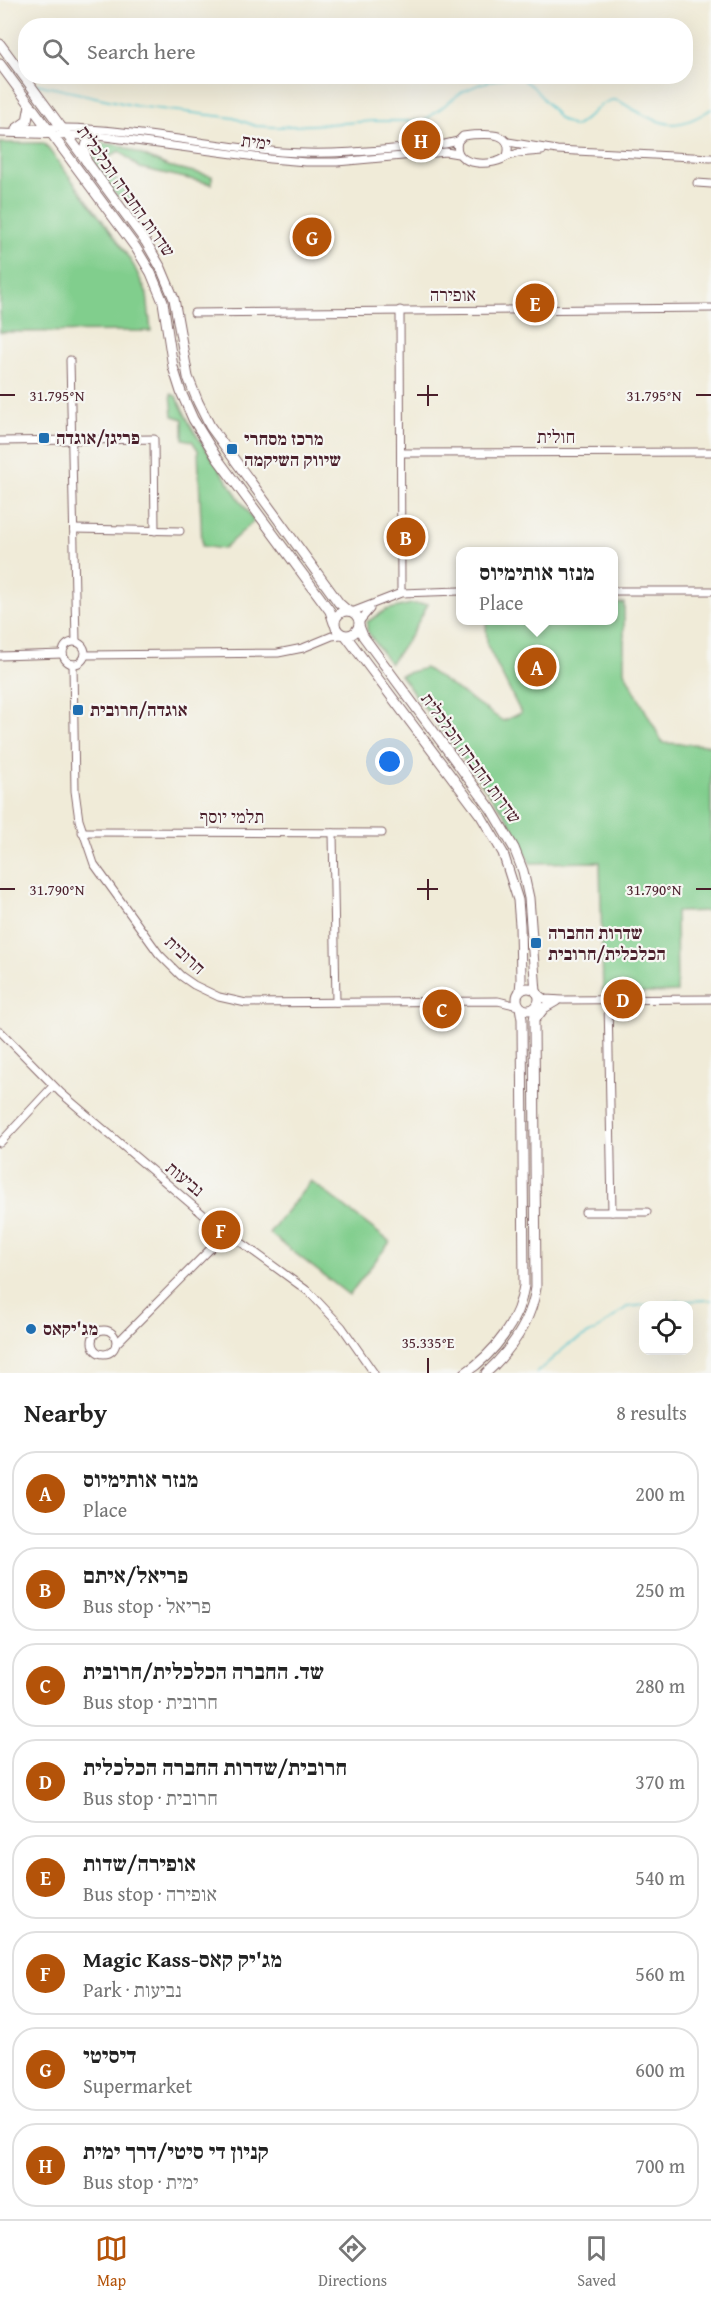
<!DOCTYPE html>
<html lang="en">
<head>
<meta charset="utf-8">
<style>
	:root { --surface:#fff; --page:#f2f2f2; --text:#222; --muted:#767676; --line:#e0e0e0; --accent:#b45309 }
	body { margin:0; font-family:"Gentium Book Plus","Frank Ruhl Libre",serif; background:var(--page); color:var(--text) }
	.controls { position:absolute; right:18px; bottom:18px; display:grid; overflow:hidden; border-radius:12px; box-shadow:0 6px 24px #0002 }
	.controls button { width:54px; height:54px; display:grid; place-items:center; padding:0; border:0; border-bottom:2px solid var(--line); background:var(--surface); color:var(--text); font:30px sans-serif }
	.you { position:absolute; left:390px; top:762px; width:21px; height:21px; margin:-15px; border:4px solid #fff; border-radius:50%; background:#1a73e8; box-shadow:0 0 0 9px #1a73e833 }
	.badge { display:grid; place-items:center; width:39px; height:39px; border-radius:50%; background:var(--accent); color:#fff; font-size:20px; font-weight:700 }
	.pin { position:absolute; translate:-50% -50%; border:3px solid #fff; box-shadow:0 2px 6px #0006 }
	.popup { position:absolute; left:456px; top:547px; width:162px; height:78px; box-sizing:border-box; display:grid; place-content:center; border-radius:12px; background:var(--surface); filter:drop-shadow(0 2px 4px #0005); font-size:20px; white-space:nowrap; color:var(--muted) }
	.popup b { font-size:22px; color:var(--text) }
	.popup::after { content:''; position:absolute; left:50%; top:100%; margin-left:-12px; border:12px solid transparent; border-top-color:var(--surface) }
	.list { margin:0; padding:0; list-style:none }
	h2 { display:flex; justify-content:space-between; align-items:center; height:78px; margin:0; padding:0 24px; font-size:26px }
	h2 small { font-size:20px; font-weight:400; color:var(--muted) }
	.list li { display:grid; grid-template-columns:39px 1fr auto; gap:18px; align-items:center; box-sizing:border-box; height:84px; margin:0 12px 12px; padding:0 12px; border:2px solid var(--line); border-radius:24px }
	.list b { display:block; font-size:22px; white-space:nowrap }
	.list p { margin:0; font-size:20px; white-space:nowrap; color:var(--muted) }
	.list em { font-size:20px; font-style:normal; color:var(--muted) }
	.icon { flex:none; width:33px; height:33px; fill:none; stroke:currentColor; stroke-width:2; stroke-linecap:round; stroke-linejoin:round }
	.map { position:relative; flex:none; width:711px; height:1373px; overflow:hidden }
	.search { position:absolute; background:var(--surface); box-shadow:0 6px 24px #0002; left:18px; right:18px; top:18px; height:66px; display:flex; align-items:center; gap:15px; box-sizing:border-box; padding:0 21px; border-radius:24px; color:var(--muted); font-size:22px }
	.sheet { height:846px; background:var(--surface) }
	nav { display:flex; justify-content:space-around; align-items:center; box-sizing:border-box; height:84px; border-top:2px solid var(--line); background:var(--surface); font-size:16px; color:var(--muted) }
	nav a { display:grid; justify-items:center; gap:3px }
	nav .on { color:var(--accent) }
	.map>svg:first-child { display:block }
	.green { fill:#81ce8d; stroke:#66765c; stroke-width:1.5 }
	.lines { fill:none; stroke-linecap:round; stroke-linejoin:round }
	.stream { stroke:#58c5cf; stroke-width:1.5 }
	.minor-casing { stroke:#846668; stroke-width:9 }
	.secondary-casing { stroke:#846668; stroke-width:11 }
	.minor { stroke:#fff; stroke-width:7 }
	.secondary { stroke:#fff; stroke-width:9 }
	.ticks { fill:none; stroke:#4a1f2b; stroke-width:2 }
	.poi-dot { fill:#1f6fb2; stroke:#f6f6f2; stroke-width:2 }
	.labels { text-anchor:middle; stroke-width:4.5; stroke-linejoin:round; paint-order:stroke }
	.street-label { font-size:18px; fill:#4a1f2b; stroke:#f6f6f2 }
	.poi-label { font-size:18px; font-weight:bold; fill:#4a1f2b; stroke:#f6f6f2; text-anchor:start }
	.ticks-label { font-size:15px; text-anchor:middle; fill:#4a1f2b; stroke:#f6f6f2; stroke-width:4.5; stroke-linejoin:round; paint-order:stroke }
</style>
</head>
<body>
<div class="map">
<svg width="711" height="1373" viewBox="0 0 711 1373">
	<rect width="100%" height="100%" fill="#f6f6f2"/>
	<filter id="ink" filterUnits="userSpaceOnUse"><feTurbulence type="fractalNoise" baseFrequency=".0167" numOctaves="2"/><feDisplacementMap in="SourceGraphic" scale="12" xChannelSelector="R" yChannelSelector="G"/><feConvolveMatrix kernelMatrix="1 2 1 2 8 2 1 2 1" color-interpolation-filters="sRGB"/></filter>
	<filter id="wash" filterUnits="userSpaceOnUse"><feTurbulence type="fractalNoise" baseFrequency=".008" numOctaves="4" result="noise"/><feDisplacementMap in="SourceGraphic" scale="24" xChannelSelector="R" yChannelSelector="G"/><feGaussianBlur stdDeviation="1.35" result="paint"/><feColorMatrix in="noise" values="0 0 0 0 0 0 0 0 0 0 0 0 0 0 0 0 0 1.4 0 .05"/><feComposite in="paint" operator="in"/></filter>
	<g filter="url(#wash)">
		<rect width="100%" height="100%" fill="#f0ebd8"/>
		<g class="green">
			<polygon points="0,143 44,143 118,241 134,266 147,294 151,331 0,332"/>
			<path d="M99,143L119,145L168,166L212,176V184L140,168L119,151L101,162L135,201C129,200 121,199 116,195C107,187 90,159 92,147Z"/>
			<polygon points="171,394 176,396 192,428 254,521 223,549 202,546 198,450 192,441 183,439 183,419 173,416"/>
			<polygon points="624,603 624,671 663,743 711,745 711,911 676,912 677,992 603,995 600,862 530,863 509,820 400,675 425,668 503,721 521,713 487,645 486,621 614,620 614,604"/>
			<polygon points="411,604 428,604 411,635 390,664 367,631 367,622 386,610"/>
			<polygon points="311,1181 390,1242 349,1295 269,1233"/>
		</g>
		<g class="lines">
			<g class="stream">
				<path d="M36,84L136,106L234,118L256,126L277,127L375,121H424L462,92L480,84L506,77H520L534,88L560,119L574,127C588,121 597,103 612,100C618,99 624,104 629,107C663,126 677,132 711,109"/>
				<polyline points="536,1373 568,1345 600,1328 627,1307 681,1301 711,1300"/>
			</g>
		</g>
	</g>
	<g filter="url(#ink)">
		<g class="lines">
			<defs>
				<g id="minor">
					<path d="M16,129C106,122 192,144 281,152C336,156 390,149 445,144L458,141"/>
					<polyline points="0,133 98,136 270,159 306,162 337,162 446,152 458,154"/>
					<path d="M471,135C487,134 514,131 507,156C496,167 451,168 458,141L463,136Z"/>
					<polyline points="508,142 557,150 711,158"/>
					<polyline points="506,157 518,153 542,151"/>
					<polyline points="697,183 711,184"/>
					<polyline points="400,310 401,593"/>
					<polyline points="194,313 711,308"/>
					<polyline points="70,360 76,642"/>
					<polyline points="0,441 154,439 155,531"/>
					<polyline points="401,453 711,452"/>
					<polyline points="74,529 180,531"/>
					<polyline points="614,591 711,591"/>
					<polyline points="352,612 401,593 460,591"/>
					<polyline points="359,622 370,609"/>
					<circle cx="74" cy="653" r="11"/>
					<polyline points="85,655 278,653 303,648 332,636 341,635"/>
					<polyline points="0,656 63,654"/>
					<polyline points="73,664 75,791 79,820 94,864 159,954 181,976 194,985 219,997 246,1003 498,1001 518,1006"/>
					<polyline points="82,832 382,833"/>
					<polyline points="333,833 336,1002"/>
					<polyline points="537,993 545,999 563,1000 711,999"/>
					<polyline points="608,1000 612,1212"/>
					<polyline points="0,1031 61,1093 205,1216 309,1292 342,1327 374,1373"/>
					<polyline points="0,1143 53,1086"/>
					<polyline points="585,1212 647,1212"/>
					<circle cx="104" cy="1342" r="12"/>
					<polyline points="116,1344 226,1233"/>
				</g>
				<g id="secondary">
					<polyline points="0,44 146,242 161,268 174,299 188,377 198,402 210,426 339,603 348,611"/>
					<polyline points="0,64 136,248 151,273 163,302 173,367 181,392 193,419 217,458 330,611 334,623"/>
					<polyline points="16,129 27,121 30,105"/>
					<polyline points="86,161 85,150 87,143 98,136"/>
					<circle cx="347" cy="623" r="12"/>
					<polyline points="359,626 363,636 491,809 514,848 523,871 529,898 536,992"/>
					<polyline points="346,636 481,816 503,853 518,900 520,925 521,980 520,991"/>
					<circle cx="528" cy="999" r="11"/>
					<polyline points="537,1017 544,1008 556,1001"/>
					<path d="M465,1373C494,1354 519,1321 524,1286L522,1019L520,1007"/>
					<path d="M486,1373C511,1350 531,1321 536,1288L534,1020L536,1008"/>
				</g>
			</defs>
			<use href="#minor" class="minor-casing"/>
			<use href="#secondary" class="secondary-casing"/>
			<use href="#minor" class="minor"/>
			<use href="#secondary" class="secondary"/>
		</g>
	</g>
	<path class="ticks" d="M428,385V406M0,395H15M417,395H438M696,395H711M428,879V900M0,889H15M417,889H438M696,889H711M428,1358V1373"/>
	<g class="poi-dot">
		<rect x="38" y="432" width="12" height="12" rx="3"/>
		<rect x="226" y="443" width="12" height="12" rx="3"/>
		<rect x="72" y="704" width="12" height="12" rx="3"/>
		<rect x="530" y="937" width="12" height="12" rx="3"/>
		<circle cx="31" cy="1329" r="6"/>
	</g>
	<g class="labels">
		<g class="street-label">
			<text transform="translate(256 142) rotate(7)" y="6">ימית</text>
			<text transform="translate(126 191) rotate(55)" y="6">שדרות החברה הכלכלית</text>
			<text x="453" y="301">אופירה</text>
			<text x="556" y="443">חולית</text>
			<text transform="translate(471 758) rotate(54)" y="6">שדרות החברה הכלכלית</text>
			<text x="232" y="823">תלמי יוסף</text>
			<text transform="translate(185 955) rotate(43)" y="6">חרובית</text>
			<text transform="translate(185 1179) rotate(40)" y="6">נביעות</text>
		</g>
		<g class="poi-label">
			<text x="56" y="444">פריגן/אוגדה</text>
			<text x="244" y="445">מרכז מסחרי<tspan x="244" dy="21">שיווק השיקמה</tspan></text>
			<text x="90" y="716">אוגדה/חרובית</text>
			<text x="548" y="939">שדרות החברה<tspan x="548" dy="21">הכלכלית/חרובית</tspan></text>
			<text x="43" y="1335">מג'יקאס</text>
		</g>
	</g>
	<g class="ticks-label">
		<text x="57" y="401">31.795°N</text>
		<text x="654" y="401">31.795°N</text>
		<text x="57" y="895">31.790°N</text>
		<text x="654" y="895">31.790°N</text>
		<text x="428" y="1348">35.335°E</text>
	</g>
</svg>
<div class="controls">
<button><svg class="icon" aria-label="locate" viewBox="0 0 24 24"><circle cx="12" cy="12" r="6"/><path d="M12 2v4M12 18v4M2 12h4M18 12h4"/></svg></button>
</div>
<div class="you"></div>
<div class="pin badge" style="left:537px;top:667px">A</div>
<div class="popup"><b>מנזר אותימיוס</b>Place</div>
<div class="pin badge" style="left:406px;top:537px">B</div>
<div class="pin badge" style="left:442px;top:1009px">C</div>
<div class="pin badge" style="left:623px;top:999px">D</div>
<div class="pin badge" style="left:535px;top:303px">E</div>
<div class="pin badge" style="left:221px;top:1230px">F</div>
<div class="pin badge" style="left:312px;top:237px">G</div>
<div class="pin badge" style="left:421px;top:140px">H</div>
<div class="search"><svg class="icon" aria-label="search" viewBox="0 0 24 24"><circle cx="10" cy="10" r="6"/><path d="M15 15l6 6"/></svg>Search here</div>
</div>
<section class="sheet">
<h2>Nearby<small>8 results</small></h2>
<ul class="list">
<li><span class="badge">A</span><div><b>מנזר אותימיוס</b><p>Place</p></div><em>200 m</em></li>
<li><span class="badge">B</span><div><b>פריאל/איתם</b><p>Bus stop · פריאל</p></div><em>250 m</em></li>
<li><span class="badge">C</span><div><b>שד. החברה הכלכלית/חרובית</b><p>Bus stop · חרובית</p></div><em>280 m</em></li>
<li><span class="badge">D</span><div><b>חרובית/שדרות החברה הכלכלית</b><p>Bus stop · חרובית</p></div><em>370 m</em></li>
<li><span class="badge">E</span><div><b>אופירה/שדות</b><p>Bus stop · אופירה</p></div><em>540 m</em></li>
<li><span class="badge">F</span><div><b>Magic Kass-מג'יק קאס</b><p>Park · נביעות</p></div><em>560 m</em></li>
<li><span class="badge">G</span><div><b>דיסיטי</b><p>Supermarket</p></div><em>600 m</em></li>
<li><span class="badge">H</span><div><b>קניון די סיטי/דרך ימית</b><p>Bus stop · ימית</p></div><em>700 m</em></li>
</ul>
</section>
<nav>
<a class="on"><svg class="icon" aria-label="map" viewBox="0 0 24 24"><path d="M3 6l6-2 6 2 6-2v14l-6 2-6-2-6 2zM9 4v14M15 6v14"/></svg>Map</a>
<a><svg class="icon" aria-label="directions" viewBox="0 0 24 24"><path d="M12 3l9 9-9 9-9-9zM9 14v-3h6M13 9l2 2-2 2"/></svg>Directions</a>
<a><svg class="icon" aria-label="saved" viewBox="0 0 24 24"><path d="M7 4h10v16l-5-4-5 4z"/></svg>Saved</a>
</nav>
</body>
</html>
